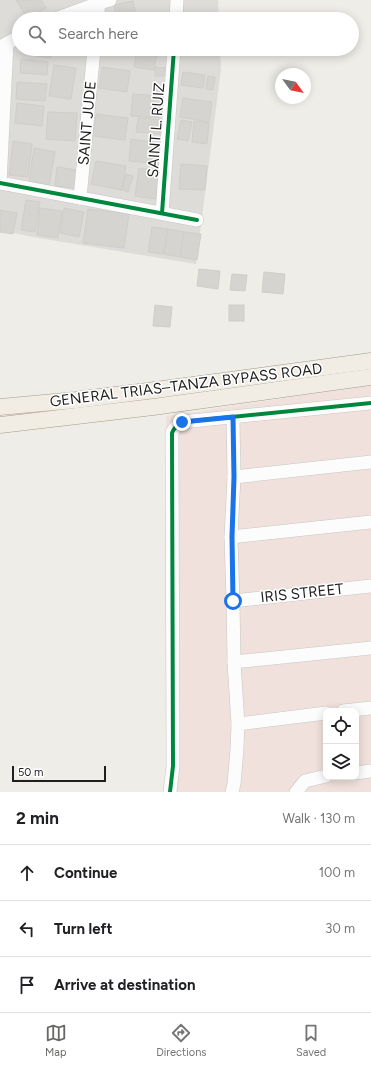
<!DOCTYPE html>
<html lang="en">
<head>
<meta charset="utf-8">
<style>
	:root { --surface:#fff; --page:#f6f6f6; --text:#202124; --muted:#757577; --line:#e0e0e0; --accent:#676765 }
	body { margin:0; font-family:Figtree,sans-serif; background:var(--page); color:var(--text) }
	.controls { position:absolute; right:12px; bottom:12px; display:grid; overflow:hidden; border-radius:8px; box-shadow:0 2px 10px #0003 }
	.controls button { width:36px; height:36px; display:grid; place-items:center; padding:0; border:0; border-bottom:1px solid var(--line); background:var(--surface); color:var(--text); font:20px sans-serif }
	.compass { position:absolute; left:275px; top:68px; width:36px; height:36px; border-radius:50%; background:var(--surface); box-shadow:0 2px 10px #0003; rotate:123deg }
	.scale { position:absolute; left:12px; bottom:10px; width:94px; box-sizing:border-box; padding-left:4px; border:2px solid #1f1f1f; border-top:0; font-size:11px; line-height:14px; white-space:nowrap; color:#1f1f1f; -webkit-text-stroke:3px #fff; paint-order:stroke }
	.stop { position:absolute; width:12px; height:12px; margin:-9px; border:3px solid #1a73e8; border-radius:50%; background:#fff }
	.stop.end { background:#1a73e8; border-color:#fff; box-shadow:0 1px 4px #0008 }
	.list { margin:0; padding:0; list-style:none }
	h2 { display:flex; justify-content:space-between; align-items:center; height:52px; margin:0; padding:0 16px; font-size:17px }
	h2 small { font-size:13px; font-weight:400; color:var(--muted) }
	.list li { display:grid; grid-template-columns:26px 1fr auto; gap:12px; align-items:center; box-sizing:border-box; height:56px; padding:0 16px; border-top:1px solid var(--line) }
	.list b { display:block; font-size:15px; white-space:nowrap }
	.list em { font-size:13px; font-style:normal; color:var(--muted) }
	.icon { flex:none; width:22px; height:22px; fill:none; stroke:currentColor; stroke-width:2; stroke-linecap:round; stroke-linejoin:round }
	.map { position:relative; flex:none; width:371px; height:792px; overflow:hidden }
	.search { position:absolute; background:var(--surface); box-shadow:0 2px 10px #0003; left:12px; right:12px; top:12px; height:44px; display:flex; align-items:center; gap:10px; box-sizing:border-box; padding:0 14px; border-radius:22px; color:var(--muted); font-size:15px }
	.sheet { height:220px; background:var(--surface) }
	nav { display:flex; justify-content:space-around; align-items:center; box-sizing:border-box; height:56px; border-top:1px solid var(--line); background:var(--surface); font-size:11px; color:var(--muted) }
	nav a { display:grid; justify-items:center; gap:2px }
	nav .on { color:var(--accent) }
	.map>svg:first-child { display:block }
	.residential { fill:#dddcd9 }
	.commercial { fill:#f1e1dc; fill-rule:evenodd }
	.building { fill:#d6d4d0; stroke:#d1cec9 }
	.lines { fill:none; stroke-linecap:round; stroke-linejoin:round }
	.minor-casing { stroke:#c6c6c4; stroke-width:14 }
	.major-casing { stroke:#a59d84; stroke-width:17 }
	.minor { stroke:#fcfcfc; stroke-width:13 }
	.major { stroke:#f1ede5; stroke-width:16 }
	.cycleway-casing { stroke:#fff; stroke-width:6 }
	.cycleway { stroke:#00873e; stroke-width:4 }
	.route { stroke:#1a73e8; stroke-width:5 }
	.labels { text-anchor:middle; stroke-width:3; stroke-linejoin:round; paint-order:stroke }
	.street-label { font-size:15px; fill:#1f1f1f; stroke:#fff }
</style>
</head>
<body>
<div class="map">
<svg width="371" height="792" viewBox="0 0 371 792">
	<rect width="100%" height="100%" fill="#eeede8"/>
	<polygon class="residential" points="0,0 218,0 219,19 19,19 19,49 220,49 221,69 196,264 33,237 0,230"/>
	<path class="commercial" d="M371,385V792H165L168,759L166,416ZM326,711H356V777H326Z"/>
	<g class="building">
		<polygon points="16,0 41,0 46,8 28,19"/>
		<polygon points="133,1 137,19 117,19 114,5"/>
		<polygon points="30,49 52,49 51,58 29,55"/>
		<polygon points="137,49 157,52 154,70 134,67"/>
		<polygon points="21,59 48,62 47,75 20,73"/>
		<polygon points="54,65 76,68 71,99 49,96"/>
		<polygon points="102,67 130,71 127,92 99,88"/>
		<polygon points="155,67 167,68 166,76 155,76"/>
		<polygon points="183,72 205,75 203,88 181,85"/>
		<polygon points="208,76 215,77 213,90 206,89"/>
		<polygon points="17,82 47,84 45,101 16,99"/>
		<polygon points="133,94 162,96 160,118 131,116"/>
		<polygon points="183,98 212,102 209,122 180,117"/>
		<polygon points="17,103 44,106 42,126 15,123"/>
		<polygon points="48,112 77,113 75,141 46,139"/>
		<polygon points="96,114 128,118 125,140 93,136"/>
		<polygon points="138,118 161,120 160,134 136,132"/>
		<polygon points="181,120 192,122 188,141 177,139"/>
		<polygon points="194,121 209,123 207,144 192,142"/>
		<polygon points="131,139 154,142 151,163 129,161"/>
		<polygon points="13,141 32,144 28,177 9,175"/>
		<polygon points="34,148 55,152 49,185 29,182"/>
		<polygon points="96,161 126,166 122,190 91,184"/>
		<polygon points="181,164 207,166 205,190 179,189"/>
		<polygon points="57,167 77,170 75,188 55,186"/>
		<polygon points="139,168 160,171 156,199 135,196"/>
		<polygon points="126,174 133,176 128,192 122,190"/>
		<polygon points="26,200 40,202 35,232 21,230"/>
		<polygon points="40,208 62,211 58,238 37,235"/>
		<polygon points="64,208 84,212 79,237 60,233"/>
		<polygon points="88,209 129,214 124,248 83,243"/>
		<polygon points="0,210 17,213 13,234 0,232"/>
		<polygon points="152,227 168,229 164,254 148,252"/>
		<polygon points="168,229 184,232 180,257 164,254"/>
		<polygon points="184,232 201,234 197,260 180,257"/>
		<polygon points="199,269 220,271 218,289 197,286"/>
		<polygon points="264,272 285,274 283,294 262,292"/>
		<polygon points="232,274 247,275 245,291 230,290"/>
		<polygon points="155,305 172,307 170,327 153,326"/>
		<rect x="229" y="305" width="15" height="16"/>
	</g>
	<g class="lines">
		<defs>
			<g id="minor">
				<polyline points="55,19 99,3 110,0"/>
				<polyline points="97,19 99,3"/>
				<polyline points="176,19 177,0"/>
				<polyline points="0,47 19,37"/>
				<polyline points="0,183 197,220"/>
				<polyline points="0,183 7,43"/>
				<polyline points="80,198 94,49"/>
				<polyline points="162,213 174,49"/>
				<polyline points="234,477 371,462"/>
				<polyline points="231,537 371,522"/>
				<polyline points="233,601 371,586"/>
				<polyline points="234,662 371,648"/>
				<polyline points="343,711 371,708"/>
				<polyline points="238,724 326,713"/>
				<polyline points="356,773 371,771"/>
				<path d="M170,792L173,766L172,433C174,428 177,425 182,422L371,403"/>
				<polyline points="232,792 234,784 237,749 238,724 234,662 233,601 231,537 234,477 233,417"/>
				<polyline points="296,792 305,781 326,776"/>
			</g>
			<g id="major">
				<polyline points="0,407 76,400 163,389 371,361"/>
				<polyline points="0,425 153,407 371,377"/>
			</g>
		</defs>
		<use href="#minor" class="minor-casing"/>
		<use href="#major" class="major-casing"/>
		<use href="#minor" class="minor"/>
		<use href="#major" class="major"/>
		<defs>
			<g id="cycleway">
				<polyline points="0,183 197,220"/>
				<polyline points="162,213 174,49"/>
				<path d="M170,792L173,766L172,433C174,428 177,425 182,422L371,403"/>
			</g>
		</defs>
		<use href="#cycleway" class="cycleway-casing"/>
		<use href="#cycleway" class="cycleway"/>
	</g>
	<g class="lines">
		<polyline class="route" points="182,422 233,417 234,477 232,537 233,601"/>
	</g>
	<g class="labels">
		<g class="street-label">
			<text transform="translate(87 123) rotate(-85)" y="5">SAINT JUDE</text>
			<text transform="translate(156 130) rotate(-86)" y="5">SAINT L. RUIZ</text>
			<text transform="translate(186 385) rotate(-7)" y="5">GENERAL TRIAS–TANZA BYPASS ROAD</text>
			<text transform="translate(302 593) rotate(-6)" y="5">IRIS STREET</text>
		</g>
	</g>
</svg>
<div class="controls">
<button><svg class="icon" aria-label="locate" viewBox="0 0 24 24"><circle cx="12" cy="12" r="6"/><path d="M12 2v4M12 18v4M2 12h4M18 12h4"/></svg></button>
<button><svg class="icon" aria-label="layers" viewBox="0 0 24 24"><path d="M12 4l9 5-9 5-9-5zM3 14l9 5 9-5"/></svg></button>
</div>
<svg class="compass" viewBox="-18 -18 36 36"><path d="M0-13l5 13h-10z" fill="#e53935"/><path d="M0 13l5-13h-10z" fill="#757577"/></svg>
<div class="scale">50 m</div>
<div class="stop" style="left:233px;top:601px"></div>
<div class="stop end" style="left:182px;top:422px"></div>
<div class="search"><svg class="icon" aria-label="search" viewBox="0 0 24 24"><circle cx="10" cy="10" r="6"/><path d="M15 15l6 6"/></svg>Search here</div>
</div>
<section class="sheet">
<h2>2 min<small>Walk · 130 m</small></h2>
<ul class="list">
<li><svg class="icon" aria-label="ahead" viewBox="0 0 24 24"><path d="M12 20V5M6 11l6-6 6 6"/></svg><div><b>Continue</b></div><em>100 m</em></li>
<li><svg class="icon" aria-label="left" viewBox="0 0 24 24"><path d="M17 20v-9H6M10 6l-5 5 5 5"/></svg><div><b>Turn left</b></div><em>30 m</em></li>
<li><svg class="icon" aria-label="arrive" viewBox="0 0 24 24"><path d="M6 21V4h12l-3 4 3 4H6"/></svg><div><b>Arrive at destination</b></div></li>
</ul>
</section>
<nav>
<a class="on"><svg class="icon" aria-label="map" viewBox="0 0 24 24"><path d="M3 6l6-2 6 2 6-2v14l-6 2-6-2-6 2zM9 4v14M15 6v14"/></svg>Map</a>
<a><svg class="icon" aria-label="directions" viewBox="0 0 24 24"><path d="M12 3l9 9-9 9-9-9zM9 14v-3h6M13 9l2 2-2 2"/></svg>Directions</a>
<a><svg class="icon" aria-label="saved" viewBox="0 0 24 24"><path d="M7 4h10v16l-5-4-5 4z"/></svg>Saved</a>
</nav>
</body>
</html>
